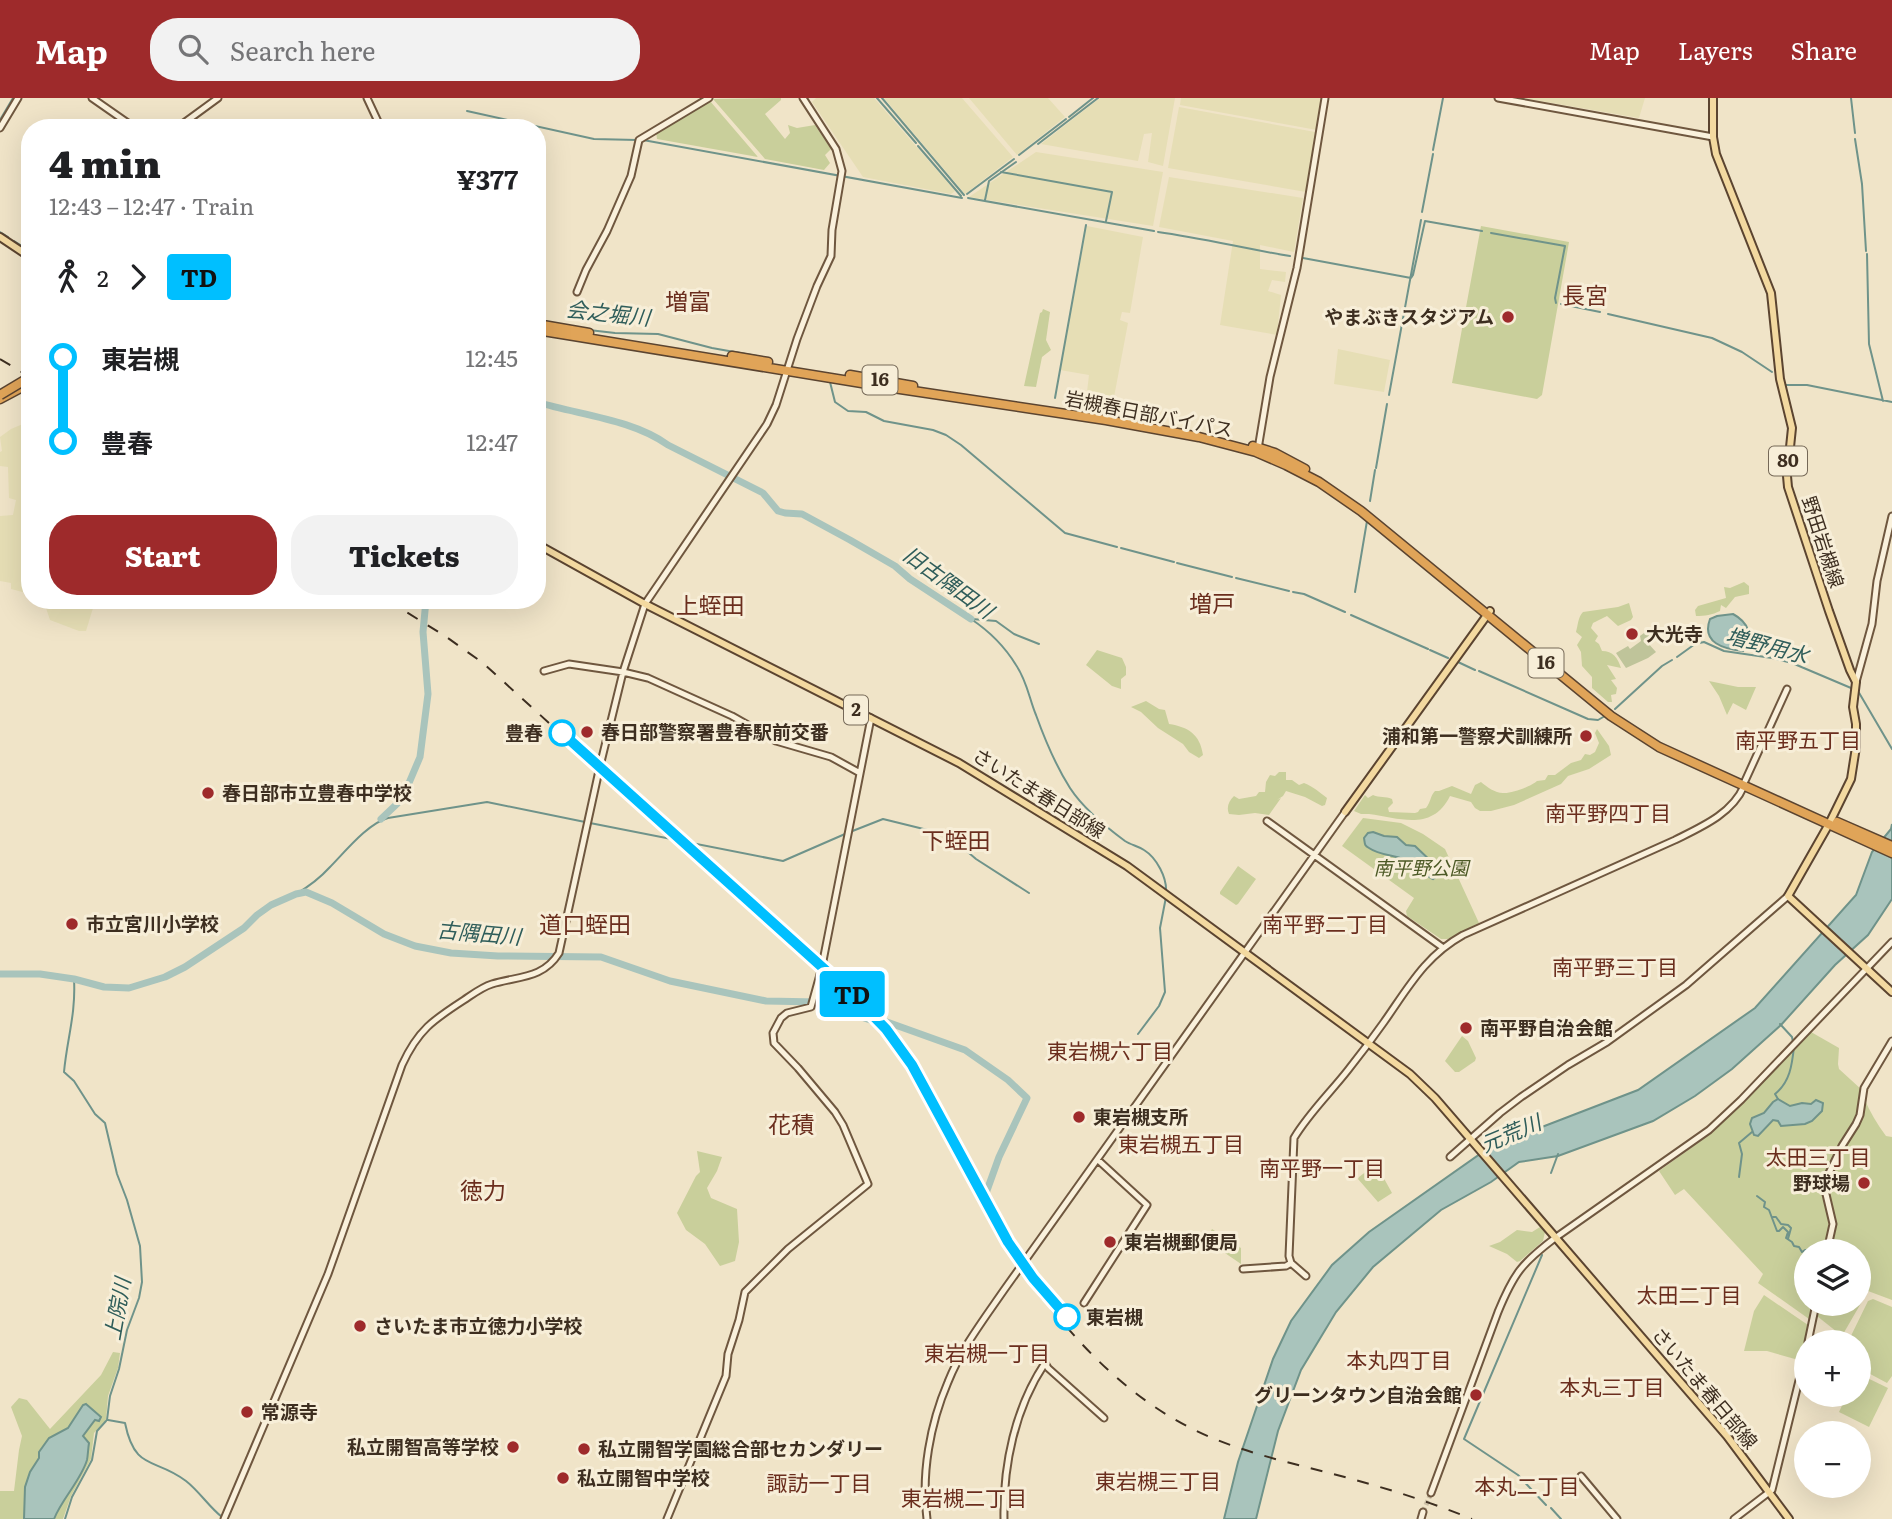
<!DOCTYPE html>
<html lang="en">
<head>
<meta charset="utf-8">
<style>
  body { margin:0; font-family:Literata,"Noto Sans JP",serif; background:#f2f2f2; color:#202124; height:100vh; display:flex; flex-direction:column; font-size:26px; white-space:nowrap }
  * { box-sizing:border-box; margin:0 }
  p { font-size:23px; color:#757577 }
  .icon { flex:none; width:38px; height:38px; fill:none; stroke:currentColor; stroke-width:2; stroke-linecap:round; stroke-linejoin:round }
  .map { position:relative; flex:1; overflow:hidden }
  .panel { position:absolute; left:21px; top:21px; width:525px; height:490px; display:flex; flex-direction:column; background:#fff; border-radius:28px; box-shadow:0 7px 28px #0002 }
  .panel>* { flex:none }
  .badge { padding:0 14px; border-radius:5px; font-size:24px; line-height:46px }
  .controls { position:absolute; left:1794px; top:1141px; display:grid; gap:14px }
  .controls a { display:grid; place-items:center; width:77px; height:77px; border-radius:50%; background:#fff; box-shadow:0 7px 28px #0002; font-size:35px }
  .map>.badge { position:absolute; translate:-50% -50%; box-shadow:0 0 0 4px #fff }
  .legs { display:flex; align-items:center; gap:10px; height:77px; padding:0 28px; font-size:23px }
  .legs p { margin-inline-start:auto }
  .headline { display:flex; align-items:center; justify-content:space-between; height:119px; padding:0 28px }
  h1 { font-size:38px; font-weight:800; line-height:52px }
  .cta { display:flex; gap:14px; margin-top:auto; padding:14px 28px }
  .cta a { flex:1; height:80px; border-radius:28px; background:#9e2a2b; color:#fff; font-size:28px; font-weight:800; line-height:80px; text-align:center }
  .cta a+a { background:#f2f2f2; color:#202124 }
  ul { padding:0 28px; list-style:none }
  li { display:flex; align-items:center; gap:24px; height:84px; font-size:26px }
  li i { display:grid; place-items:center; width:10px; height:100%; margin:0 9px; background:currentColor }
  li i::after { content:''; width:18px; height:18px; margin:-9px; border:5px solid; border-radius:50%; background:#fff }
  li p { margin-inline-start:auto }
  li:first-child i { background:linear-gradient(#0000 50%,currentColor 0) }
  li:last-child i { background:linear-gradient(currentColor 50%,#0000 0) }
  header { display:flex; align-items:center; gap:42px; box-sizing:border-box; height:98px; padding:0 35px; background:#9e2a2b; color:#fff }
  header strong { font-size:33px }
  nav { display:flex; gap:38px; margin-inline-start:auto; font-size:24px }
  .search { width:490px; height:63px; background:#f2f2f2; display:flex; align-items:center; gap:18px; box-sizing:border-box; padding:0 24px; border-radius:28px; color:#757577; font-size:26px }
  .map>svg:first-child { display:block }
</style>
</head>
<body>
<header>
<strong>Map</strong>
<div class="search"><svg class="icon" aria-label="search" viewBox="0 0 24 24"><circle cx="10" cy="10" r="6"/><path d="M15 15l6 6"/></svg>Search here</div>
<nav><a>Map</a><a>Layers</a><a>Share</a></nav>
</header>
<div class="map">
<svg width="1892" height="1421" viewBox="0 0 1892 1421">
  <rect width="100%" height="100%" fill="#f0e4c8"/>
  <path fill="#e6deb5" d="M816,0h58l81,93 -4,3 -88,-17 -51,-75z
    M884,0h78l51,59 -48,37z
    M969,0h79l17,19 -48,38z
    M1100,0h75l-12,68 -15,-4 4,-29 -8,1 -6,27 -97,-17z
    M1181,0h141l-5,32 -137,-25z
    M1522,0h123l-6,20z
    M1179,9l136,25 -9,60 -138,-24z
    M1036,54l127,20 -10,54 -184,-29z
    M1169,79l134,21 -9,54 -34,-7v24l26,3 -1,10 -13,-2 -4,11 13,4 -4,40 -57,-10 13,-84 -74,-14z
    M1087,128l56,11 -13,76 -8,-1 -2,8 8,3 -17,90 -26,-4 4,-34 -29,-5z
    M1338,251l52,11 -6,32 -50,-8z
    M30,323v173l-19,-5v-6l-11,-2v-65l13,-1 3,-15 -7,-2 -1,-31 -8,-1v-14l2,-1 -2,-14 11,-8z
    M47,502h18l28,8 -7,23h-7l-29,-11 -4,-12z"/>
  <path fill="#c9cf9b" d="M781,0v2l-16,14 20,25 5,-6 -2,-8 9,3 18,-3 16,24 -6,6 5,8 -6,7 -59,-11 -52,-60z
    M710,3l48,56 -101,-18 -1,-8z
    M1481,128l88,16 -27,153 -5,4 -85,-16z
    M1043,211l7,3 -4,28 5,10 -9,7 -6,30 -12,-1 16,-73 2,-1z
    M1744,484l5,4v8l-14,3 -9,11 -5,-3 -1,6c-8,4 -15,5 -24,5l-1,-6 3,-4 28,-8 -2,-11 6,1z
    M1629,505l4,14 -2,3 -13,6 -11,-10 -14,7 -2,5 7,8 -3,5 4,3 3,7c11,0 16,7 19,17l-14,-3 9,14 -5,1 6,8 -1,6 -5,1 1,7h-4l-16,-14v-11l-10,-11 -1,-14 -4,-7 5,-8 -6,-5c2,-7 2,-15 7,-20l35,-5z
    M1097,552l25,8 4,9v8l-5,4v10l-9,-3 -26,-21z
    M1709,583l29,6h18l-10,23 -13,-7 -6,12 -8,-19z
    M1146,603l13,8 6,1 4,14c19,3 31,10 34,31l-4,3 -10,-6 -6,-8 -25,-16 -17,-16 -10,-5z
    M1597,631l12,17 2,9 -22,14 -21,7 -7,8 -47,21 -23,6h-11l-5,-3 -4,-6 -21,-6c-18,36 -50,22 -81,18h-8l-7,-3 11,-16 3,3 5,-3c7,3 12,1 19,4l1,4 -5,5 1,4 26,1 3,-1 2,-3 6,-1c5,-6 4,-12 9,-17h4l13,-5 19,8 4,-9 6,-3c6,5 14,11 22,11 8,1 29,-7 34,-12l8,-1 3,-5h7l16,-12 10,-3 4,-6 5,1 5,-3 4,-9 -4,-10z
    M1279,674h7v8h6l7,5 5,-2c10,4 15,9 23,15l-2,7 -3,1 -17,-9 -19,-6 -3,5 -6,4 4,-2 -12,17 -14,-2 -16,2 -10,-1c-3,-7 0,-13 5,-18l5,3 17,-3 3,-4h6l1,-10 4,-7 5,1z
    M1363,720l38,5 22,11 22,15 34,74 -31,16h-7l-34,-23 -1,-5 8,-13 -72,-52z
    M1238,768l18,13 -18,25 -2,1 -16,-11v-2z
    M1811,934l28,16 -1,16 1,5 23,21 -8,34 -29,49 -3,11v12l6,17 1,12 -5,26h-18v53h7l-4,15 -51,-36 5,-9 -79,-85 -9,6 -16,-24 54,-39z
    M1462,938l6,5 8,17 -1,3 -16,11h-4l-10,-11z
    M1864,1000c6,14 13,26 22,38l6,1v163l-24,-9 -26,45 -25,-20 2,-12h39v-53h-27l4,-28 -8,-29 3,-18 17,-33 11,-18z
    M697,1053l25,6 -5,14 -10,17 4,10 26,11 2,33 -4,19 -15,5 -15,-22 -19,-14 -9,-17 19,-37 4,-4z
    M1376,1066l16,29 -14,9 -20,-23 1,-2z
    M1540,1129l5,5 -2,9 -23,20 -3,1 -10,-8 -18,-8 11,-4 17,-12 15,2z
    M1212,1131l29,19v16l-35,-24z
    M1764,1197l44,30 -6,36 -35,-10h-23l10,-40z
    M1873,1201l19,8v69l-5,7 -28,-15 -1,-26h-10l20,-41z
    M113,1254l7,1 -2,15 -10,28 -2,24 -12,13 -3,26 -20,37 -8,23h-63v-28h14l5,-41 3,-14 -11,-29 8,-9 8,2 23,29 51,-54z
    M1859,1276l29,14 -19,39 -30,-15 8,-17h11z"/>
  <path fill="#bfc49a" d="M1648,532l3,6 -5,5 10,11 -8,6 -22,10 -10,-15 12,-7 2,3 11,-8 -1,-5z"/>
  <path fill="#a9c4bc" stroke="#6f938a" stroke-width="2" d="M1733,516c15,8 22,23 10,37 -19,-2 -42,-8 -33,-32l7,-3z
    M1892,726v75l-24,36 -33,30 -54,60 -49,44 -37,27 -42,25 -95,35 -39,6 -28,20 -50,28 -68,57 -37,45 -35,58 -23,61 -22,88h-32l14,-57 35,-103 18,-38 41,-56 37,-33 121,-85 148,-57 117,-82 101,-113 16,-43 19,-23z
    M1373,734l11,4 13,1 9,8 9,1 19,18 3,12 -4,3c-11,-5 -18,-16 -30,-20 -10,-4 -24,-4 -34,-11 -5,-3 -4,-4 -5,-10l4,-5z
    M1778,1001l12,7 12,-3 9,1 5,-4 7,3 -1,8 -10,10 -7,3 -24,2 -3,-5 -5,-1 -15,16 -4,-1 -4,-11 2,-6 12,-5 9,-11z
    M86,1306l15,13 -2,4 -4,-1 -12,16 6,7c-1,6 -1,12 -2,17 -6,20 -25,39 -33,59h-30l1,-32 5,-15 9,-14v-6l10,-14 19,-10 15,-23z"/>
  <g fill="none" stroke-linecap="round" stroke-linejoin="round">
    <path stroke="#6f938a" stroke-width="2" d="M877,0l39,45
      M882,0l82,97
      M1851,0l4,35
      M467,13l127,28 43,1
      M1069,19l24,-19
      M0,22l13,-22
      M1855,41l7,45 4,67
      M643,42l319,58
      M1038,46l60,-46
      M918,48l43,50
      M1433,52l10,-52
      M1019,57l47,-36
      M1001,74l111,20 -6,29
      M967,96l47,-35
      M968,100l186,33
      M985,102l4,-19 27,-19
      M1422,114l11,-58
      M0,134l8,5
      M1158,134c44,6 88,17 132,24
      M1491,135l74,13 -10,52 1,5
      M14,143l16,10
      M1867,156l2,90 14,57
      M1303,160l108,20 2,-3 12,-54 57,10
      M1561,206l39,8
      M1608,216l104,24 30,14 30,20
      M537,220l9,4
      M589,232l26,3 43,1 54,14 45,8
      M830,284l5,20 13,9 18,1 18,9 49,9 13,5 15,10 104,88 52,14
      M1786,287h21l85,17
      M1389,297l32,-175
      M1055,300l31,-173
      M1376,370l11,-64
      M1370,403l5,-31
      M1121,450l53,14
      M1177,465l55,14
      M1236,480l53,13
      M1293,494l11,2 41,18
      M1355,494l12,-71
      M1351,517l77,34
      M971,521c18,12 34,28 45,46 11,16 13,33 20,50 9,25 20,51 34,73 13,20 36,39 55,53 6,4 13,5 19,9 13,8 23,28 22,42
      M972,521l24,2 18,13 25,10
      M1430,552l18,8
      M1677,559l18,-13 9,-2 20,9 48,7 20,5 59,25
      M1458,564l17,8
      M1479,573l109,48 10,1 7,-4
      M1858,593l34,58
      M1615,611l47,-43 10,-6
      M590,725l193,38 62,-27
      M850,734l33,-13 65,16 28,24 53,34
      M296,796c12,-7 24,-16 34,-27 14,-14 38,-44 58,-49l99,-16 98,20
      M74,881c2,35 -7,60 -10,93l10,9 21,33 10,9 12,51 10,26 13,46 2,36 -3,16 -12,32 -8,39 -9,27 -3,24
      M1780,926l12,13 1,5
      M1138,936l21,-28 6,-14 -5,-64 6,-31
      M1778,1001l-3,-5c15,-12 17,-29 19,-47
      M1551,1075l7,-19
      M1739,1079l3,-23 -3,-11 13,-11
      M1757,1098l8,6 -1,5 5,3 8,21h2l4,-4 5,5 -2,6 6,4 2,4 5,1 3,5 3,-2 2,1
      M1773,1119h3l5,7 7,1 3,3 -3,11
      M1542,1157l-78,184 54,36 28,30
      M108,1322l17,3c10,49 30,34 61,58 14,11 23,26 36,36
      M1551,1410l10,11
      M65,1421l7,-22 20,-37 5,-29 9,-10"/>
    <path stroke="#a9c4bc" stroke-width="7" d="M537,304c42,13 95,17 131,43l95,48 15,18 7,2 17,1 48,26 45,26 15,13 61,40
      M381,721l19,-18 6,-11 14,-33 8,-63 -5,-62 3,-32
      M0,876h40l34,5 30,8 25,1 36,-11 20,-10 59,-39 13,-13 14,-10 25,-11 10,-2 26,11 52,31 31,12 36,7 47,3 103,1 69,24 96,20 52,1 55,19 14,1 78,28 43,30 19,18 -28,59 -14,39"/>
    <path stroke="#ccc0a6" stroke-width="5" stroke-dasharray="5 2.5" stroke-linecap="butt" d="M1423,1414l8,-19"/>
    <defs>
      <path id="secondary" d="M92,0l43,30
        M367,0l14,30
        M1498,0l215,39
        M0,30l18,-30
        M177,30l41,-30
        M577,194l9,-22 21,-39 24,-55 8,-36 70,-42
        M1258,351l12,-72 27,-109 28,-170
        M544,573l25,-7 54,8 25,6 84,38 44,25 55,16 29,16
        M1856,584l16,-58 5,-43 15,-65
        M1745,683l42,-92
        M1267,723l175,126
        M1450,1059l50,-44 21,-16 47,-32 39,-23 79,-57 102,-89
        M1827,1153l6,-27 -8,-34 3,-15 14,-29 14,-22 4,-9 4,-27 28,-47
        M1243,1171l43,-3 5,-3
        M1306,1178l-15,-13 -2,-7 5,-118c15,-25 36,-45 54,-68 12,-15 24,-31 36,-48 24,-34 41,-66 79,-87l212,-95c26,-13 57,-26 69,-54
        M1084,1205l63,-98 -49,-45
        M1808,1244l8,-38
        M1581,1378l36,43
        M1431,1395l67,-181c16,-39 24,-49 57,-74l154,-108 32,-30 151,-158
        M224,1421l104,-245 74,-209c16,-35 31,-45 62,-65 9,-6 18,-13 28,-16 26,-8 51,-5 67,-31l41,-187 23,-94 22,-68 122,-180 9,-19 21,-66 20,-53 14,-30 1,-26 10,-59 -6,-22 -33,-51
        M667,1421l59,-143 2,-22 11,-34 6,-28 43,-43 80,-65 -25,-59 -8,-13 -37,-44 -24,-25 -1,-10 8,-15 6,-5 24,-6 10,-36 50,-253
        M927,1421c-6,-45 3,-95 21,-137 13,-33 36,-63 56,-92l341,-478
        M1004,1421c-1,-54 11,-111 41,-156l3,5 56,50
        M1421,1421l2,-7
        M1734,1421l38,-29 34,-138"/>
      <path id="primary" d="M1713,0v39l3,17 55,139 9,86 12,49 -5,48 1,11 41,124 21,59 6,12 -3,25 3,17v23l-5,32 -22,45 -41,72 104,96
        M0,139l30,20
        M537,446l108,60 314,159 168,103 283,208 25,24 292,338 62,83
        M1345,714l145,-201"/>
      <path id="highway" d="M537,226l52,9
        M537,232l343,56 226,34 93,17 57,15 30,13 33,17 42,29 250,205 48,31 233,106
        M732,258l36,6
        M850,277l63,11
        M0,301l30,-16
        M1253,348l22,7 30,16
        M1837,724l55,24"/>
    </defs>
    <use href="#secondary" stroke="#6f573f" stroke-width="9"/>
    <use href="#primary" stroke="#5b4430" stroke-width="10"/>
    <use href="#highway" stroke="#5b4430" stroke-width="11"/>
    <use href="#secondary" stroke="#faf1dc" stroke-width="5"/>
    <use href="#primary" stroke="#f3d9a0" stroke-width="6"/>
    <use href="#highway" stroke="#e0a458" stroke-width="8"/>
    <path stroke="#3d2e20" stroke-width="2" stroke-dasharray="12 12" stroke-linecap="butt" d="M0,261l30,18
      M387,502l58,36 38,27 385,350c66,74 100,170 151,254 12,21 30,39 46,58 40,47 88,88 145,112 45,19 94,29 142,42 40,11 81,24 120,40"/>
    <defs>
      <path id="highway-bridge" d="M0,297l30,-18"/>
    </defs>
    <use href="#highway-bridge" stroke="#5b4430" stroke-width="11" stroke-linecap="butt"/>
    <use href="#highway-bridge" stroke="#e0a458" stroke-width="8"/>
  </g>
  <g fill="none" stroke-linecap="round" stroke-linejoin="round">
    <defs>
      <path id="line-1" d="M562,635l290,261 34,35 26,36 96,177 25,36 34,39"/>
    </defs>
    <use href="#line-1" stroke="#fff" stroke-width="16"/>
    <use href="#line-1" stroke="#00bfff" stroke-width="10"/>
  </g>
  <g fill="#9e2a2b" stroke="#f7eed8" stroke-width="2.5">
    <circle cx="1508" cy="219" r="7"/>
    <circle cx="1632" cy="536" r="7"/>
    <circle cx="587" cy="634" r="7"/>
    <circle cx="1586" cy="638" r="7"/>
    <circle cx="208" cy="695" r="7"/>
    <circle cx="72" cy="826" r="7"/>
    <circle cx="1466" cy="930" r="7"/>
    <circle cx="1079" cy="1019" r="7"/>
    <circle cx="1864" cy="1085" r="7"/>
    <circle cx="1110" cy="1144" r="7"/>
    <circle cx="360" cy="1228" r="7"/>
    <circle cx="1476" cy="1297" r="7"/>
    <circle cx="247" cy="1314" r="7"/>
    <circle cx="513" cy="1349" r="7"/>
    <circle cx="584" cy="1351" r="7"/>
    <circle cx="563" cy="1380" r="7"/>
  </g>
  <g fill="#fff" stroke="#00bfff" stroke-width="3.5">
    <circle cx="562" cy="635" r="12"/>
    <circle cx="1067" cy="1219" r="12"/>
  </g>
  <g text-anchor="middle" stroke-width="6" stroke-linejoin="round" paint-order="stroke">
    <g fill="#f7eed8" stroke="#756857" stroke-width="2">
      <rect x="862.5" y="267.5" width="35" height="29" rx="5"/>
      <rect x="1769" y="348.5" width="38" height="29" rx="5"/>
      <rect x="1528.5" y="550.5" width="35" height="29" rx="5"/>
      <rect x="844" y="597.5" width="24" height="29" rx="5"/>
    </g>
    <g font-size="18" font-weight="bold" fill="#3d2e20">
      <text x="880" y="288">16</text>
      <text x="1788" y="369">80</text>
      <text x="1546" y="571">16</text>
      <text x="856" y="618">2</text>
    </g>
    <g font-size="19" font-weight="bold" fill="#3d2e20" stroke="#f7eed8" text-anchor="start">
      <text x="1494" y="226" text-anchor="end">やまぶきスタジアム</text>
      <text x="1646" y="543">大光寺</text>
      <text x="601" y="641">春日部警察署豊春駅前交番</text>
      <text x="1572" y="645" text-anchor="end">浦和第一警察犬訓練所</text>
      <text x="222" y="702">春日部市立豊春中学校</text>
      <text x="86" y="833">市立宮川小学校</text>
      <text x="1480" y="937">南平野自治会館</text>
      <text x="1093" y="1026">東岩槻支所</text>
      <text x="1850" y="1092" text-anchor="end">野球場</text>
      <text x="1124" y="1151">東岩槻郵便局</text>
      <text x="374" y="1235">さいたま市立徳力小学校</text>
      <text x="1462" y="1304" text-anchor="end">グリーンタウン自治会館</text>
      <text x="261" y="1321">常源寺</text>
      <text x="499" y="1356" text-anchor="end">私立開智高等学校</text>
      <text x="598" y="1358">私立開智学園総合部セカンダリー</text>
      <text x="577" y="1387">私立開智中学校</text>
    </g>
    <g font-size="19" fill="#3d2e20" stroke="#f7eed8">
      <text transform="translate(1149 316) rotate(11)" y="7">岩槻春日部バイパス</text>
      <text transform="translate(1823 444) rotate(72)" y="7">野田岩槻線</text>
      <text transform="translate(1039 695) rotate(32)" y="7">さいたま春日部線</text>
      <text transform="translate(1705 1290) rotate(50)" y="7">さいたま春日部線</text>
    </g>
    <g font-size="19" font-weight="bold" fill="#3d2e20" stroke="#f7eed8" text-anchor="end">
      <text x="543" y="642">豊春</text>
      <text x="1086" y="1226" text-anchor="start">東岩槻</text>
    </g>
    <g font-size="19" font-style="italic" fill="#4d5a26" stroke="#f7eed8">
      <text x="1421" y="777">南平野公園</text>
    </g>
    <g font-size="21" font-style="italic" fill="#2f5d5a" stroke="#f7eed8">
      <text transform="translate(608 216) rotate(6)" y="7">会之堀川</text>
      <text transform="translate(948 485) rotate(36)" y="7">旧古隅田川</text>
      <text transform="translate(1767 548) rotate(15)" y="7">増野用水</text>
      <text transform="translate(479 836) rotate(5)" y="7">古隅田川</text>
      <text transform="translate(1511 1036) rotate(-23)" y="7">元荒川</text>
      <text transform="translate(118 1211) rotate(-80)" y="7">上院川</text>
    </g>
    <g font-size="21" fill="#6b2e1e" stroke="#f7eed8">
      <text x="1798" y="650">南平野五丁目</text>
      <text x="1608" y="723">南平野四丁目</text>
      <text x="1325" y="834">南平野二丁目</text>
      <text x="1615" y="877">南平野三丁目</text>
      <text x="1110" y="961">東岩槻六丁目</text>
      <text x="1181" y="1054">東岩槻五丁目</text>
      <text x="1818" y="1067">太田三丁目</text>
      <text x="1322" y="1078">南平野一丁目</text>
      <text x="1689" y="1205">太田二丁目</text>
      <text x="987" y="1263">東岩槻一丁目</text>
      <text x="1399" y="1270">本丸四丁目</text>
      <text x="1612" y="1297">本丸三丁目</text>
      <text x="1158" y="1391">東岩槻三丁目</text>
      <text x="819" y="1393">諏訪一丁目</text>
      <text x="1527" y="1396">本丸二丁目</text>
      <text x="964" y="1408">東岩槻二丁目</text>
    </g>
    <g font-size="23" fill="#6b2e1e" stroke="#f7eed8">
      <text x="1585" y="206">長宮</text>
      <text x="688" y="212">増富</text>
      <text x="1212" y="514">増戸</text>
      <text x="710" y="516">上蛭田</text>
      <text x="956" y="751">下蛭田</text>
      <text x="585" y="835">道口蛭田</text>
      <text x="791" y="1035">花積</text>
      <text x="483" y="1101">徳力</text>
    </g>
  </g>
</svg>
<div class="controls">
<a><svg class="icon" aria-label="layers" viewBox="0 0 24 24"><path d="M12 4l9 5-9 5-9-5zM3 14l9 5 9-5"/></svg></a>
<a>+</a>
<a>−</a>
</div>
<b class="badge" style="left:852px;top:896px;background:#00bfff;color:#111">TD</b>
<section class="panel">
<div class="headline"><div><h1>4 min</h1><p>12:43 – 12:47 · Train</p></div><b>¥377</b></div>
<div class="legs"><svg class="icon" aria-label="walk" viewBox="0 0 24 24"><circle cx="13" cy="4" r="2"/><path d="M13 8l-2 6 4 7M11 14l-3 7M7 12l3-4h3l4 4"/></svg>2<svg class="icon" aria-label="forward" viewBox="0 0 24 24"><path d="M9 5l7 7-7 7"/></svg><b class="badge" style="background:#00bfff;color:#111">TD</b></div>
<ul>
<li><i style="color:#00bfff"></i><b>東岩槻</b><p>12:45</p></li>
<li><i style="color:#00bfff"></i><b>豊春</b><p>12:47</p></li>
</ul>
<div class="cta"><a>Start</a><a>Tickets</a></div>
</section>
</div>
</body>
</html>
